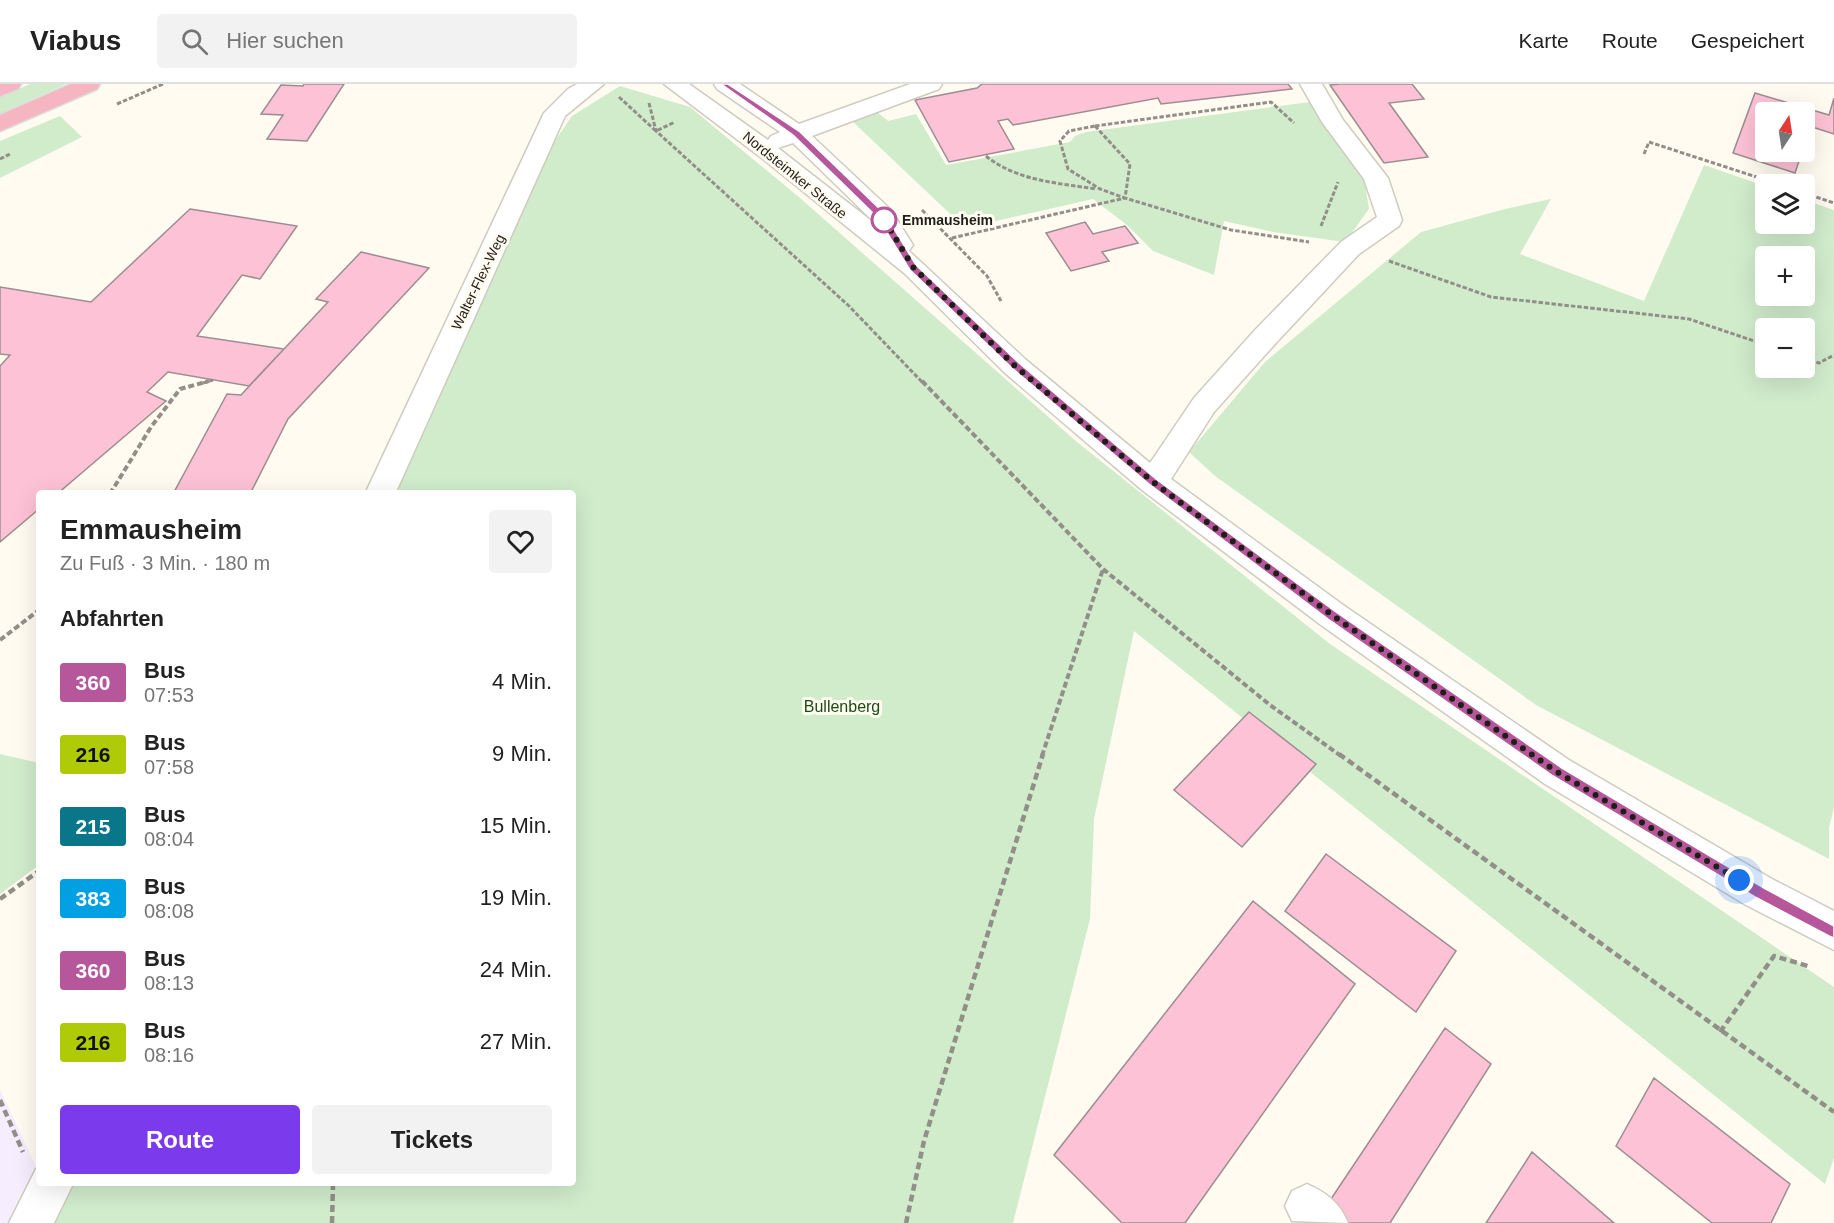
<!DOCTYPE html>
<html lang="de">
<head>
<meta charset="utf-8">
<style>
  body { margin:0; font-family:Arial,sans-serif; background:#f2f2f2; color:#222; height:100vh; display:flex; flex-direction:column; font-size:22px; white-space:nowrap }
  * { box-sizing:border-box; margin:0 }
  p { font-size:20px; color:#767676 }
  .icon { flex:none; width:33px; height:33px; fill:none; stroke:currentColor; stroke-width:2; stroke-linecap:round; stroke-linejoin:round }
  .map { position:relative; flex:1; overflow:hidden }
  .side { position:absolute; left:36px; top:406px; width:540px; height:696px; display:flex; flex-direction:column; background:#fff; border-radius:6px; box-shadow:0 6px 24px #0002 }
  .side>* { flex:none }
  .badge { padding:0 12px; border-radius:4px; font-size:21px; line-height:39px }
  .needle { width:39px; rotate:12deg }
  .tools { position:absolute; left:1755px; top:18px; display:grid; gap:12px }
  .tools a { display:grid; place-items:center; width:60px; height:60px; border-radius:6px; background:#fff; box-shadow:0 6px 24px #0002; font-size:30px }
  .you { position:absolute; width:30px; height:30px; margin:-15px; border:4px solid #fff; border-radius:50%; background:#1a73e8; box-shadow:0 0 0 9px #1a73e833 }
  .map>.badge { position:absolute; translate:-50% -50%; box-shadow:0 0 0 3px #fff }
  h2 { padding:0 24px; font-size:22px; line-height:54px }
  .round { display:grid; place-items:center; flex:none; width:63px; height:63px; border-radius:6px; background:#f2f2f2 }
  .summary { display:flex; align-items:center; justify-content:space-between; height:102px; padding:0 24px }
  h1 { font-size:28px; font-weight:600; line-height:45px }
  .cta { display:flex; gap:12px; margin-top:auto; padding:12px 24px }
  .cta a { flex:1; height:69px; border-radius:6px; background:#7c3aed; color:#fff; font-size:24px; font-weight:600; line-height:69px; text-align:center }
  .cta a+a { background:#f2f2f2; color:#222 }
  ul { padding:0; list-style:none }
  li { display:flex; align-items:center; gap:18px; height:72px; padding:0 24px }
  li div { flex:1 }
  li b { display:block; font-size:22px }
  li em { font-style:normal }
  li .badge { min-width:66px; font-weight:700; text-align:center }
  header { display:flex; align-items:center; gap:36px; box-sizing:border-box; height:84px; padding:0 30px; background:#fff; border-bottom:2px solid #e0e0e0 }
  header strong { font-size:28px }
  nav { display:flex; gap:33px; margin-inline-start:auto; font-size:21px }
  .search { width:420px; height:54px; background:#f2f2f2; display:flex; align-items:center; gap:15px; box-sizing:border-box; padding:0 21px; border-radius:6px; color:#767676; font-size:22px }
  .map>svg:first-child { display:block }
</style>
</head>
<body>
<header>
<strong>Viabus</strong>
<div class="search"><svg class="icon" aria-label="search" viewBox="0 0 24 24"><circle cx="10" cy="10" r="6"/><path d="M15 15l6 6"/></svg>Hier suchen</div>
<nav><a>Karte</a><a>Route</a><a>Gespeichert</a></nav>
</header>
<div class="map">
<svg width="1834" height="1139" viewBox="0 0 1834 1139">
  <rect width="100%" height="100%" fill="#fffbf1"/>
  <path fill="#f6edfe" d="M0,1005l39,84v11h5l-20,39h-24z"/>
  <path fill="#d0eccb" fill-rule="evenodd" d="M30,0h36l-66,30v-17z
    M620,2l70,21 110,91 277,244 253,202 504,343v171l-9,26 -691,-553 -40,188 -4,100 -77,304h-988l19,-39h529v-690l-191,-1 136,-299 54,-78z
    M1310,18l53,70 6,37 -24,33 -72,-10 -49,-11 -10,54 -61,-24 -26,-26 -34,-26 -128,29 -113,-107 24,-10 12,10 28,-7 30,51 124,-23 5,-6 11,-4z
    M60,32l22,21 -82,41v-37z
    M1704,81l61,21 1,38h38l1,-24 29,10v597l-5,21v31l-293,-154 -321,-229 -26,-24 76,-90 156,-130 84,-23 46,-10 -31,55 124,47zM1766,172h38v40h-38zM1804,244v40h-38v-40z
    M0,670l39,9v102l-39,29z"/>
  <path fill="#fdc2d5" stroke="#9b8d91" stroke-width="1.5" d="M304,0h40l-37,57 -40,-2 16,-24 -22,-1 20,-29 22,1z
    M982,0h306l4,5 -131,15 -3,-6 -145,27 -5,-6 -10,2 16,28 -65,13 -34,-62 62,-12z
    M1340,0h72l12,15 -35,4 39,54 -44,6 -54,-78z
    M1755,9l74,22 5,-17v36l-25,-8 -5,16v-30h-38v40h36l-7,21 -62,-20z
    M190,125l107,17 -37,53 -18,-4 -45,61 87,13 -35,37 -81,-14 -21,20 19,9 -109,93h-18v15l-39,33v-176l10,-11 -10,-1v-67l91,15z
    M1085,138l8,12 32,-8 13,17 -36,9 7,9 -38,10 -25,-38z
    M361,168l68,16 -141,151 -38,75h-77l54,-100 14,1 87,-93 -12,-3z
    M1249,628l67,52 -74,83 -68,-57z
    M1326,770l130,97 -40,61 -131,-101z
    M1253,817l102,83 -170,239h-63l-68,-68z
    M1445,944l46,36 -101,159h-43l-20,-18z
    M1654,994l136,106 -19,39h-59l-96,-77z
    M1532,1068l82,71h-128z"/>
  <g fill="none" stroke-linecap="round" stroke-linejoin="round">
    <defs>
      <path id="minor" d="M577,0h27l-39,32 -170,378h-30l179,-381 24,-24z
        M664,0h25l79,56 3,-4 9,-4 -63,-43 -3,-5h26l59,40 111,-40h32l-3,5 -127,47 79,74 22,35 -4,6 116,108 125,104 44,-65 61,-68 86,-88 36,-25 -13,-38 -42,-57 -22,-38h22l21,36 45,58 14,42 -3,6 -40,28 -84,90 -61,68 -43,67 172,126 226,155 203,119 62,32v39l-88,-45 -201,-121 -224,-159 -179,-135 -137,-117 -101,-100 -141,-114zM793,59l80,78 1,2 -96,-75z
        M39,1083v17h34l-19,39h-45l27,-54z
        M1307,1100c20,9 33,19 41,39l-56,-2 -7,-15 7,-15z"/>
      <path id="major" d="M0,0h21l-3,5 -18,7z
        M71,0h29l-3,5 -97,42v-16z"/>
    </defs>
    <use href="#minor" stroke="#cfcbbf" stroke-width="3"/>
    <use href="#major" stroke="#dbdbda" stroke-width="3"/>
    <path stroke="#928f88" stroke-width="3" stroke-dasharray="4.5 2" stroke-linecap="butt" d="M619,13l37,34 19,-9
      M649,19l7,28 193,175 74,77
      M117,20l46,-20
      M1095,42l35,38 -5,34 -25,-9 -32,-20 -8,-28 9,-10z
      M1095,42l176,-24 23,21
      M1644,70l5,-12 129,42
      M986,72c31,25 72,27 110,33
      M0,75l10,-5
      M1804,109l30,10
      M922,126l65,66 14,25
      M1321,142l17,-44
      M952,154l173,-40 106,32 78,12
      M1389,177l102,36 198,22 77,26
      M1804,274l15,5 15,-8
      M203,299l10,-3"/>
    <path stroke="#928f88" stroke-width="4" stroke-dasharray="6 3" stroke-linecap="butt" d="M922,297l181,188 167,136 71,51
      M110,410l41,-67 29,-38 29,-8
      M0,556l39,-30
      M1042,672l61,-187"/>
    <path stroke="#928f88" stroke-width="4.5" stroke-dasharray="7 4" stroke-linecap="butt" d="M1339,670l495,358
      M0,815l39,-28
      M1720,948l54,-76 34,10
      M0,1016l23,52
      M332,1139l1,-39
      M906,1139l18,-82 119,-387"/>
    <use href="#minor" fill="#fff" fill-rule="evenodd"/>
    <use href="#major" fill="#f6b6c1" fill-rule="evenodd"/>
  </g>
  <path fill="#b6579b" stroke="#fff" stroke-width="1.5" d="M721,0h7l71,47 86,83 31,51 103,98 137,116 180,133 226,156 202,120 70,38v12l-5,-2 -74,-39 -202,-121 -225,-157 -179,-135 -137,-116 -102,-98 -32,-52 -85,-83z"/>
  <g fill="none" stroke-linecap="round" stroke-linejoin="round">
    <path stroke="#1f1e19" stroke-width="6" stroke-dasharray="0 10.8" d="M884,136l-2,-4 31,51 102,99 138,116 179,133 225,157 182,108"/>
  </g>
  <circle fill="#fff" stroke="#b6579b" stroke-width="3" cx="884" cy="136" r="12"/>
  <g text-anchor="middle" stroke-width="6" stroke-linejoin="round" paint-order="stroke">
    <g font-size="14" fill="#1f1e19" stroke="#fffbf1">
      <text transform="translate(795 91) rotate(39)" y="5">Nordsteimker Straße</text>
      <text transform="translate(478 198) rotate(-64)" y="5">Walter-Flex-Weg</text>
    </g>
    <g font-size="14" font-weight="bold" fill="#1f1e19" stroke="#fffbf1" text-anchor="start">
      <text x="902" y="141">Emmausheim</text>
    </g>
    <g font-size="16" fill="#1a4c12" stroke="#fffbf1">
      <text x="842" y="628">Bullenberg</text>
    </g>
  </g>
</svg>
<div class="tools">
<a><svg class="needle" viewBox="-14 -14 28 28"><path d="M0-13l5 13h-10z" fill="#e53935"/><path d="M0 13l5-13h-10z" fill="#767676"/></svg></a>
<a><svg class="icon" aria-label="layers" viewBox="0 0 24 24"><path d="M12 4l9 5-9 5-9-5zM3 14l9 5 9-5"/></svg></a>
<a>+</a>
<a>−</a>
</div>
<div class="you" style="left:1739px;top:796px"></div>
<section class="side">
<div class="summary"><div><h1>Emmausheim</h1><p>Zu Fuß · 3 Min. · 180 m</p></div><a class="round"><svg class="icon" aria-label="heart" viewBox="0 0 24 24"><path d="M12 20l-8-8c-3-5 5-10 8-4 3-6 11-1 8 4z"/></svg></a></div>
<h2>Abfahrten</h2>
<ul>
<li><span class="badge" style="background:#b6579b;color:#fff">360</span><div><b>Bus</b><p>07:53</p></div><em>4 Min.</em></li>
<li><span class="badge" style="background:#afcb08;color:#111">216</span><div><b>Bus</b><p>07:58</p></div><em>9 Min.</em></li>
<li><span class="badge" style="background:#097689;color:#fff">215</span><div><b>Bus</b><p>08:04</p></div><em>15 Min.</em></li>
<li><span class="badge" style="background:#00a0e3;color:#fff">383</span><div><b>Bus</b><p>08:08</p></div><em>19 Min.</em></li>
<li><span class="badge" style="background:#b6579b;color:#fff">360</span><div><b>Bus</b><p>08:13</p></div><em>24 Min.</em></li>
<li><span class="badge" style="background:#afcb08;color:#111">216</span><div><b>Bus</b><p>08:16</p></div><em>27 Min.</em></li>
</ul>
<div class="cta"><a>Route</a><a>Tickets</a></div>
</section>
</div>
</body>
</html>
